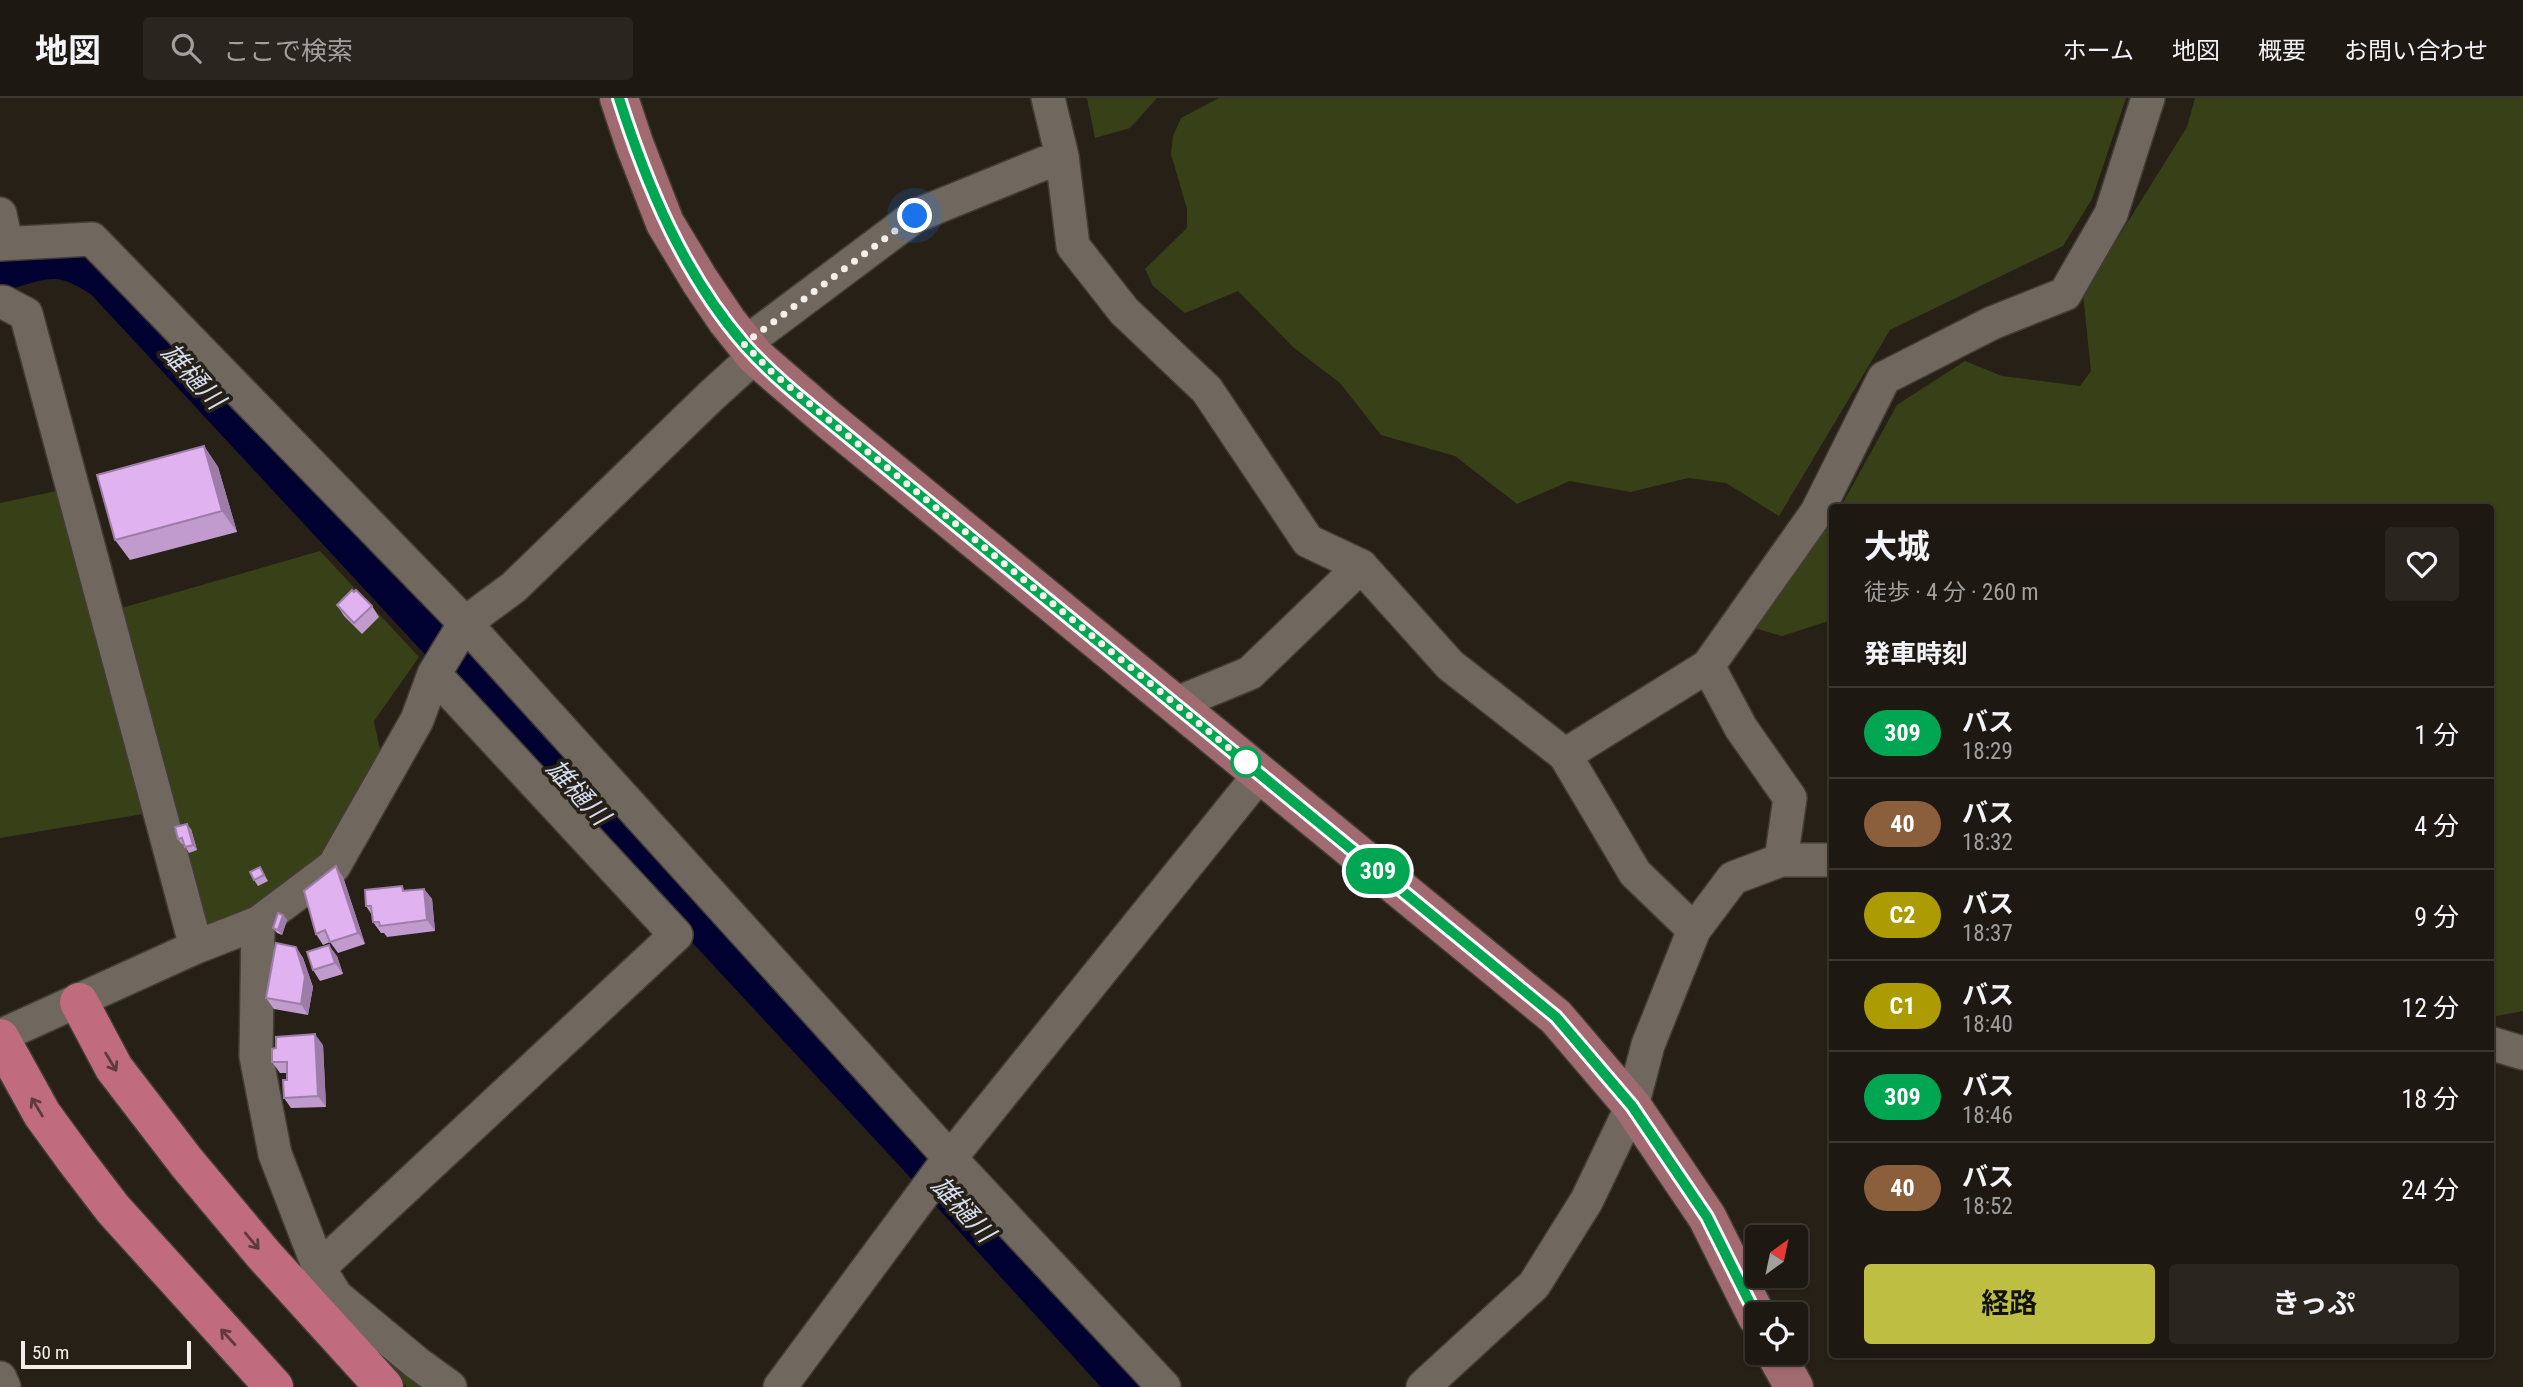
<!DOCTYPE html>
<html lang="ja">
<head>
<meta charset="utf-8">
<style>
  body { margin:0; font-family:"Roboto Condensed","Noto Sans JP",sans-serif; background:#2a251f; color:#f1f3f6; height:100vh; display:flex; flex-direction:column; font-size:26px; white-space:nowrap }
  * { box-sizing:border-box; margin:0 }
  p { font-size:23px; color:#a0a09f }
  .icon { flex:none; width:38px; height:38px; fill:none; stroke:currentColor; stroke-width:2; stroke-linecap:round; stroke-linejoin:round }
  .map { position:relative; flex:1; overflow:hidden }
  .details { position:absolute; left:1829px; top:406px; width:665px; height:854px; display:flex; flex-direction:column; background:#1d1811; border-radius:7px; box-shadow:0 2px 5px #0004,0 0 0 2px #3b3731 }
  .details>* { flex:none }
  .badge { padding:0 14px; border-radius:23px; font-size:24px; line-height:46px }
  .needle { width:46px; rotate:33deg }
  .controls { position:absolute; left:1745px; top:1127px; display:grid; gap:14px }
  .controls a { display:grid; place-items:center; width:63px; height:63px; border-radius:7px; background:#1d1811; box-shadow:0 2px 5px #0004,0 0 0 2px #3b3731; font-size:35px }
  .scale { position:absolute; left:21px; bottom:18px; width:170px; box-sizing:border-box; padding-left:7px; border:4px solid #f4efe9; border-top:0; font-size:19px; line-height:24px; white-space:nowrap; color:#f4efe9; -webkit-text-stroke:5px #272017; paint-order:stroke }
  .you { position:absolute; width:35px; height:35px; margin:-18px; border:5px solid #fff; border-radius:50%; background:#1a73e8; box-shadow:0 0 0 10px #1a73e833 }
  .map>.badge { position:absolute; translate:-50% -50%; box-shadow:0 0 0 4px #fff }
  h2 { padding:0 35px; font-size:26px; line-height:63px }
  .round { display:grid; place-items:center; flex:none; width:74px; height:74px; border-radius:7px; background:#2a251f }
  .summary { display:flex; align-items:center; justify-content:space-between; height:119px; padding:0 35px }
  h1 { font-size:33px; font-weight:700; line-height:52px }
  .button { display:flex; gap:14px; margin-top:auto; padding:14px 35px }
  .button a { flex:1; height:80px; border-radius:7px; background:#bebf42; color:#111; font-size:28px; font-weight:700; line-height:80px; text-align:center }
  .button a+a { background:#2a251f; color:#f1f3f6 }
  ul { padding:0; list-style:none }
  li { display:flex; align-items:center; gap:21px; height:91px; padding:0 35px; border-top:2px solid #3b3731 }
  li div { flex:1 }
  li b { display:block; font-size:26px }
  li em { font-style:normal }
  li .badge { min-width:77px; font-weight:700; text-align:center }
  header { display:flex; align-items:center; gap:42px; box-sizing:border-box; height:98px; padding:0 35px; background:#1d1811; border-bottom:2px solid #3b3731 }
  header strong { font-size:33px }
  nav { display:flex; gap:38px; margin-inline-start:auto; font-size:24px }
  .search { width:490px; height:63px; background:#2a251f; display:flex; align-items:center; gap:18px; box-sizing:border-box; padding:0 24px; border-radius:7px; color:#a0a09f; font-size:26px }
  .map>svg:first-child { display:block }
</style>
</head>
<body>
<header>
<strong>地図</strong>
<div class="search"><svg class="icon" aria-label="search" viewBox="0 0 24 24"><circle cx="10" cy="10" r="6"/><path d="M15 15l6 6"/></svg>ここで検索</div>
<nav><a>ホーム</a><a>地図</a><a>概要</a><a>お問い合わせ</a></nav>
</header>
<div class="map">
<svg width="2523" height="1289" viewBox="0 0 2523 1289">
  <rect width="100%" height="100%" fill="#272017"/>
  <path fill="#384017" d="M1087,0h70l-27,30 -35,10z
    M1219,0h907l-34,101 -29,47 -173,84 -111,186 -53,-33 -38,-5 -57,14 -61,-11 -53,23 -62,-48 -74,-21 -41,-52 -47,-36 -55,-56 -53,22 -32,-27 -8,-17 42,-41v-19l-16,-55 2,-18 8,-18z
    M2195,0h328v913l-27,5 -6,-1v-507h-650l57,-103 68,-44 37,15 78,10 11,-15 -8,-77 104,-167z
    M61,392l82,324 -143,24v-335z
    M1832,424v98l-50,16 -35,-10z
    M320,453l99,106 -45,64 9,43 -56,96 -40,33 -84,40 -85,-324z
    M334,1213l96,76h-23z"/>
  <g fill="none" stroke-linecap="round" stroke-linejoin="round">
    <path stroke="#000130" stroke-width="40" d="M0,173c48,-13 59,-22 104,8l808,871 216,237"/>
    <defs>
      <path id="minor" d="M1048,0l14,58 11,90 51,65 83,79 101,151 53,25 89,99 115,90 70,118 59,57
        M0,116l6,28
        M0,146l92,-5 373,384 485,535 214,229
        M0,204h3l23,12 170,633
        M744,246l171,-128 147,-60
        M1708,568l33,62 49,70 -9,62
        M1175,606l75,-31 111,-107
        M1565,657l143,-89 109,-154 67,-134 108,-55 73,-29 46,-80 37,-116
        M258,825l-2,133 19,98 44,114 17,28 81,67 33,24
        M0,938l196,-89 62,-24 76,-57 83,-146 17,-46 31,-51 49,-36 196,-190 45,-41
        M2490,945l33,10
        M319,1170l357,-333 -242,-261
        M0,1280l4,9
        M780,1289l163,-220 317,-393
        M1423,1289l111,-102 53,-85 45,-94 16,-61 46,-115 39,-52 48,-18h51"/>
      <path id="major" d="M619,0l15,45 31,80 35,58 27,40 28,35 74,64 727,597 76,89 75,111 50,100
        M1775,1255l19,34"/>
      <path id="highway" d="M79,904l35,66 73,95 77,92 120,132
        M0,940l42,76 35,48 36,47 161,178"/>
    </defs>
    <use href="#minor" stroke="#423c36" stroke-width="36"/>
    <use href="#major" stroke="#423c36" stroke-width="41"/>
    <use href="#highway" stroke="#423c36" stroke-width="41"/>
    <use href="#minor" stroke="#70685e" stroke-width="33"/>
    <use href="#major" stroke="#a16a71" stroke-width="38"/>
    <use href="#highway" stroke="#c16c7e" stroke-width="38"/>
  </g>
  <path fill="#c19ace" d="M204,348l14,21 19,65 -107,28 -15,-20z
    M337,507l35,1 7,11 -17,17 -18,-18z
    M191,731l6,21 -8,3 -5,-9h-2l-4,-5z
    M260,769l8,14 -10,5 -4,-6z
    M343,779l22,67 -27,9 -8,-11 -7,3 -7,-11z
    M402,788l2,4 20,-1 8,10 3,32 -48,6 -3,-4h-3l-8,-11 -1,-7 -6,-9z
    M283,817l4,5 -5,15 -5,-2 -4,-5z
    M296,849l7,11 10,29 -5,28 -34,-6 -8,-11z
    M337,858l6,18 -23,7 -7,-11z
    M323,947l3,62 -35,1 -7,-10 3,-18v-7h-7l-8,-11z"/>
  <path fill="#9d7da8" d="M204,348l14,21 19,65 -15,-21z
    M187,726l4,5 6,21 -4,-5z
    M336,768l7,11 22,67 -7,-11z
    M424,791l8,10 3,32 -8,-11z
    M283,817l4,5 -5,15 -4,-5z
    M329,847l8,11 6,18 -8,-11z
    M296,849l7,11 10,29 -5,28 -7,-11z
    M315,936l8,11 3,62 -8,-11z"/>
  <path fill="#e0b3f0" stroke="#9d7da8" stroke-width="2" d="M204,348l18,65 -107,29 -18,-65z
    M352,492l2,2 2,-2 16,16 -18,17 -17,-18z
    M187,726l6,21 -8,2 -3,-9 -4,1 -3,-12z
    M336,768l22,67 -28,9 -5,-12 -9,4 -12,-43z
    M260,769l4,8 -10,5 -4,-8z
    M402,788l1,5 21,-2 3,31 -47,6 -1,-4h-6l-2,-16h-5l-1,-16z
    M278,815l5,2 -5,15 -5,-2z
    M276,845l20,4 9,30 -4,27 -35,-6z
    M329,847l6,18 -22,7 -6,-18z
    M315,936l3,62 -34,2 -1,-18h4v-18h-15v-13l4,-1v-11z"/>
  <defs><path id="oneway-shaft" d="M-6 0H5M1.5-3L5.5 0L1.5 3" fill="none" stroke-width="1.6" stroke-linecap="round" stroke-linejoin="round" transform="scale(1.75)"/></defs>
  <g stroke="#5d3b3b">
    <use href="#oneway-shaft" transform="translate(111 964) rotate(59)"/>
    <use href="#oneway-shaft" transform="translate(37 1009) rotate(-121)"/>
    <use href="#oneway-shaft" transform="translate(252 1143) rotate(50)"/>
    <use href="#oneway-shaft" transform="translate(228 1239) rotate(-132)"/>
  </g>
  <g fill="none" stroke-linecap="round" stroke-linejoin="round">
    <defs>
      <path id="line" d="M619,0c28,88 65,177 126,247 31,35 70,64 105,93l706,579 76,89 75,111 50,100"/>
    </defs>
    <use href="#line" stroke="#fff" stroke-width="16"/>
    <use href="#line" stroke="#00a651" stroke-width="10"/>
    <path stroke="#f4efe9" stroke-width="7" stroke-dasharray="0 12.6" d="M915,118l-171,128 29,29 56,47 417,342"/>
  </g>
  <circle fill="#fff" stroke="#00a651" stroke-width="3.5" cx="1246" cy="664" r="14"/>
  <g text-anchor="middle" stroke-width="7" stroke-linejoin="round" paint-order="stroke">
    <g font-size="26" font-style="italic" fill="#d5deef" stroke="#272017">
      <text transform="translate(193 278) rotate(47)" y="9">雄樋川</text>
      <text transform="translate(578 694) rotate(47)" y="9">雄樋川</text>
      <text transform="translate(963 1111) rotate(47)" y="9">雄樋川</text>
    </g>
  </g>
</svg>
<div class="controls">
<a><svg class="needle" viewBox="-14 -14 28 28"><path d="M0-13l5 13h-10z" fill="#e53935"/><path d="M0 13l5-13h-10z" fill="#a0a09f"/></svg></a>
<a><svg class="icon" aria-label="locate" viewBox="0 0 24 24"><circle cx="12" cy="12" r="6"/><path d="M12 2v4M12 18v4M2 12h4M18 12h4"/></svg></a>
</div>
<div class="scale">50 m</div>
<div class="you" style="left:915px;top:118px"></div>
<b class="badge" style="left:1378px;top:773px;background:#00a651;color:#fff">309</b>
<section class="details">
<div class="summary"><div><h1>大城</h1><p>徒歩 · 4 分 · 260 m</p></div><a class="round"><svg class="icon" aria-label="heart" viewBox="0 0 24 24"><path d="M12 20l-8-8c-3-5 5-10 8-4 3-6 11-1 8 4z"/></svg></a></div>
<h2>発車時刻</h2>
<ul>
<li><span class="badge" style="background:#00a651;color:#fff">309</span><div><b>バス</b><p>18:29</p></div><em>1 分</em></li>
<li><span class="badge" style="background:#8b5e3c;color:#fff">40</span><div><b>バス</b><p>18:32</p></div><em>4 分</em></li>
<li><span class="badge" style="background:#ad9b03;color:#fff">C2</span><div><b>バス</b><p>18:37</p></div><em>9 分</em></li>
<li><span class="badge" style="background:#ad9b03;color:#fff">C1</span><div><b>バス</b><p>18:40</p></div><em>12 分</em></li>
<li><span class="badge" style="background:#00a651;color:#fff">309</span><div><b>バス</b><p>18:46</p></div><em>18 分</em></li>
<li><span class="badge" style="background:#8b5e3c;color:#fff">40</span><div><b>バス</b><p>18:52</p></div><em>24 分</em></li>
</ul>
<div class="button"><a>経路</a><a>きっぷ</a></div>
</section>
</div>
</body>
</html>
